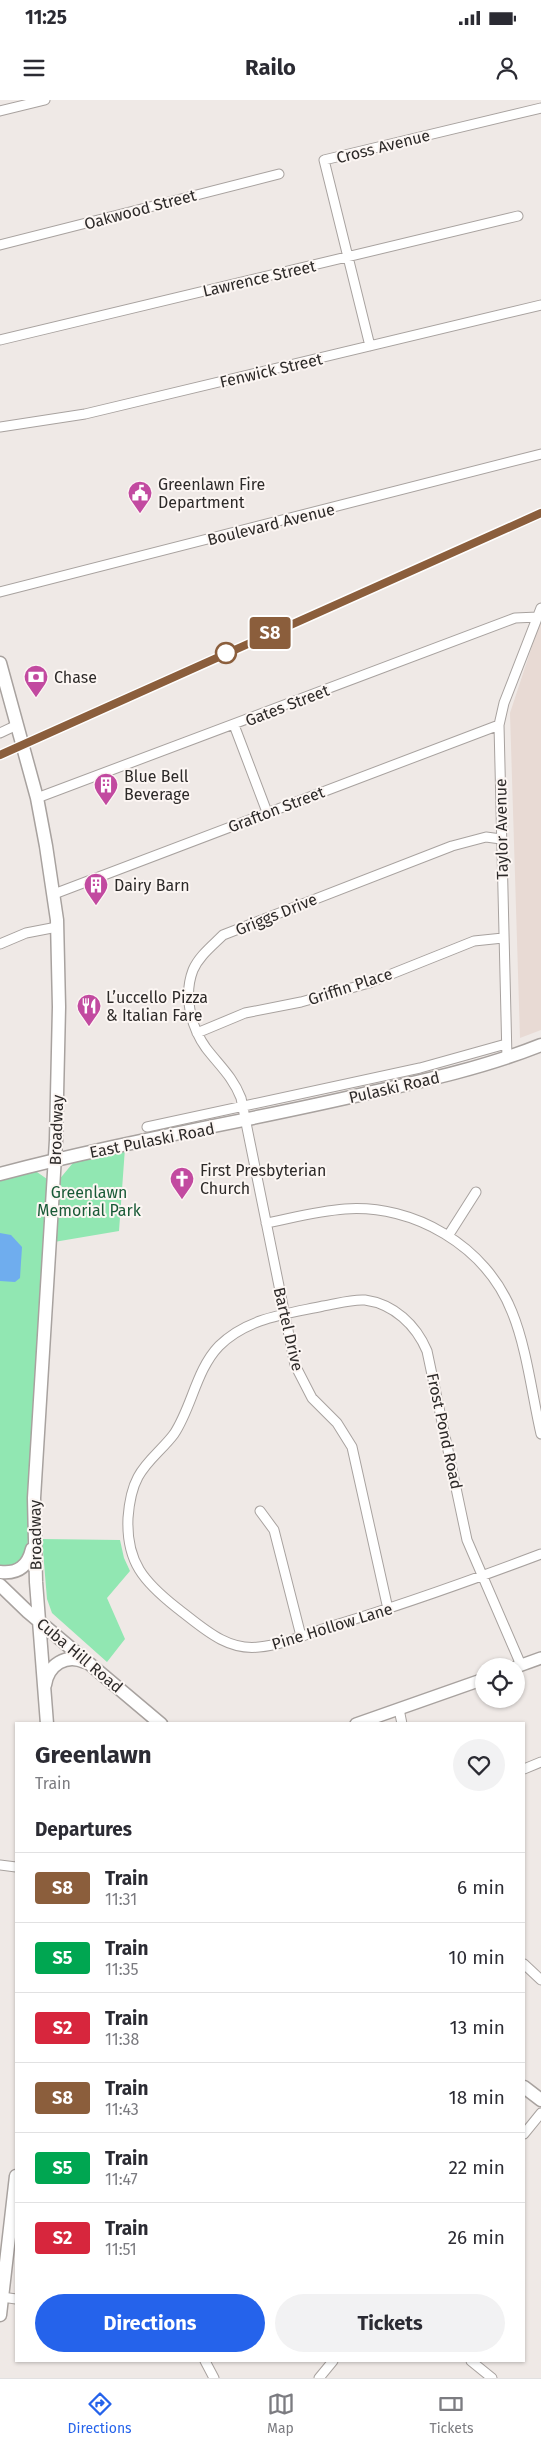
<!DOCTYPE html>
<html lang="en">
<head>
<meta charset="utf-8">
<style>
  body { margin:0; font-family:"Fira Sans",sans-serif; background:#f2f2f3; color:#2b2b33; height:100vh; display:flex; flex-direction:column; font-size:19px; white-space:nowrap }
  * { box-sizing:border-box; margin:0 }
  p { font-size:16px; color:#7c7c81 }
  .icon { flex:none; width:28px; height:28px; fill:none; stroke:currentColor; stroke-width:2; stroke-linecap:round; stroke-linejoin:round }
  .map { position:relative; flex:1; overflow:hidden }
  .side { position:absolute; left:15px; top:1622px; width:510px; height:640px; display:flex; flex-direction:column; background:#fff; border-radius:0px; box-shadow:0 1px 4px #0004 }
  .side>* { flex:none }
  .badge { padding:0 10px; border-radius:4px; font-size:18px; line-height:32px }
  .controls { position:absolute; left:475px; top:1558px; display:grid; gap:10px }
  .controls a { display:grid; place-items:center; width:50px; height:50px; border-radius:50%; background:#fff; box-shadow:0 1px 4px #0004; font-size:25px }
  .map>.badge { position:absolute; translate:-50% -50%; box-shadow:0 0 0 2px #fff }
  h2 { padding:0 20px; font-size:19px; line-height:45px }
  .round { display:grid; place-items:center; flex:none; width:52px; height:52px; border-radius:26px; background:#f2f2f3 }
  .summary { display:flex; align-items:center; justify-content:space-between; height:85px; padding:0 20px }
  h1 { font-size:24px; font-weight:700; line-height:38px }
  .cta { display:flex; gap:10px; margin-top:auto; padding:10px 20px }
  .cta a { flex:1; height:58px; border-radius:30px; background:#2563eb; color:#fff; font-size:20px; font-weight:700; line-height:58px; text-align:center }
  .cta a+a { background:#f2f2f3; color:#2b2b33 }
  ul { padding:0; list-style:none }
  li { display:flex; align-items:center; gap:15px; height:70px; padding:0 20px; border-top:1px solid #e1e1e2 }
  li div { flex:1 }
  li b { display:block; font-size:19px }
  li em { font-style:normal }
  li .badge { min-width:55px; font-weight:700; text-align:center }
  .status { display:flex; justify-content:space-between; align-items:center; height:35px; padding:0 25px; background:#fff; direction:ltr }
  .status svg { height:14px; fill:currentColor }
  header { display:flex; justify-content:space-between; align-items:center; height:65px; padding:0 20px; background:#fff; font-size:22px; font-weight:700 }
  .tabs { display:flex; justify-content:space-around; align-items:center; height:70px; border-top:1px solid #e1e1e2; background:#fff; font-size:14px; color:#7c7c81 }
  .tabs a { display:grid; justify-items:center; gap:2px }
  .tabs .active { color:#2563eb }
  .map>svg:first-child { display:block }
</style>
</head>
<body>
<div class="status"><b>11:25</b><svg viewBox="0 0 49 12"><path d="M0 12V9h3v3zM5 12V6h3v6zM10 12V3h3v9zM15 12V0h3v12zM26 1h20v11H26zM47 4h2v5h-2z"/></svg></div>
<header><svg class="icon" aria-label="menu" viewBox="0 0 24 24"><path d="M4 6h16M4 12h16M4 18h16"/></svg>Railo<svg class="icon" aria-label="person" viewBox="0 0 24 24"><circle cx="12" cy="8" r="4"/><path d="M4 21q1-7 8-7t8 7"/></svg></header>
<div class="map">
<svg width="541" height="2278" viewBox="0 0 541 2278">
  <rect width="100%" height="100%" fill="#efe9e6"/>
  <path fill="#e8dad4" d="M541,519v411l-21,8 -10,-325z"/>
  <path fill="#91e7b2" d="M125,1048l-6,83 -65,11 4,-61 19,-23z
    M34,1070l13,9 -20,377 -4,7 -23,6v-389z
    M42,1439l78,1 4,18 6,13 -23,27 18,41 -18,23 -55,-49 -5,-14z"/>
  <path fill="#6fadee" d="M0,1133l11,2 11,12 -2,31 -5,4 -15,-1z"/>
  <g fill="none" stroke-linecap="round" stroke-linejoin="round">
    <defs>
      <path id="minor" d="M0,11l45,-11
        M0,145c93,-23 186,-48 279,-71
        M0,240l518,-124
        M370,246l-46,-186 217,-52
        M0,327l85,-13 456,-109
        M0,492l541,-138
        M234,625l33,87
        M0,633l17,-8
        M37,698l478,-180 23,-1
        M54,794l445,-169
        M0,844l26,-11 31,-6
        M197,933l48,-20 56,-11 68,-19 105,-42 29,-3
        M507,958l-8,-333 5,-22 37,-95
        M147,1027l273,-59 86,-24
        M266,1123c26,-5 52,-12 79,-14 69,-5 141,37 167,103 15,37 20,83 29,122
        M448,1136l28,-44
        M260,1411l14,19 27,106
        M388,1509l-36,-162 -15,-24 -25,-25 -17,-33 -54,-267c-8,-21 -22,-33 -35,-50 -15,-21 -23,-52 -13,-78 6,-14 19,-24 30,-35l229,-89 34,-9 15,2
        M521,1565l-54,-125 -40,-189c-11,-26 -33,-47 -62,-51 -14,-1 -29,4 -42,6 -37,8 -76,12 -104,40 -23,24 -27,61 -45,88 -11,15 -27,26 -36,43 -7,13 -9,27 -10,41 -2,44 16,64 49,90 25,19 49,43 82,39 25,-2 49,-14 73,-21 71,-21 140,-46 209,-72
        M399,1609l3,15
        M524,1669l17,-7
        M0,1765l16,2
        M524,1864l17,16
        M524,2034l17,-21
        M2,2197l14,2
        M205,2261l9,17
        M471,2261l21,17
        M319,2278l14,-17"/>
      <path id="tertiary" d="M516,1567l25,-9
        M356,1624l128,-45"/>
      <path id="secondary" d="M0,563l37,135 9,48 11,74 2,87 -3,133 -22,358 2,84 11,142
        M0,1074c117,-31 237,-51 355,-78 63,-14 126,-27 186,-51
        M0,1472c18,2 28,-6 32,-23
        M0,1485l28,27 133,112
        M45,1585c3,-20 21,-32 40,-23
        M524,1987l17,13
        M0,2215l16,-139"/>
    </defs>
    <use href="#minor" stroke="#a8a29f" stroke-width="11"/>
    <use href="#tertiary" stroke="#a8a29f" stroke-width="14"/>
    <use href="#secondary" stroke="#a8a29f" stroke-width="15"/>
    <use href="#minor" stroke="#fff" stroke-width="9"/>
    <use href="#tertiary" stroke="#fff" stroke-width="11"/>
    <use href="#secondary" stroke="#fff" stroke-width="12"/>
    <path stroke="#979290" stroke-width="2.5" stroke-dasharray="6 6" stroke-linecap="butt" d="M0,655l541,-242"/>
  </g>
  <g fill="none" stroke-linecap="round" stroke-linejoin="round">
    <defs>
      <path id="line" d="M0,655l541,-242"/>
    </defs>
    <use href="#line" stroke="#fff" stroke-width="11"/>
    <use href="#line" stroke="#8b5e3c" stroke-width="8"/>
  </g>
  <defs>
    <symbol id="civic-pin" viewBox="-11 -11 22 30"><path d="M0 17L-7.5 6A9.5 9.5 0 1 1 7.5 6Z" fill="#c24aa0" stroke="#fcf6f3"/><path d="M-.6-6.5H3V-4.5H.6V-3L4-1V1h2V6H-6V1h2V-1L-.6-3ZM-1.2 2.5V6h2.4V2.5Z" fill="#fff"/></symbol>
    <symbol id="bank-pin" viewBox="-11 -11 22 30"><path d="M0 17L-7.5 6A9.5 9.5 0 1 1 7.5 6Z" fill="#c24aa0" stroke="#fcf6f3"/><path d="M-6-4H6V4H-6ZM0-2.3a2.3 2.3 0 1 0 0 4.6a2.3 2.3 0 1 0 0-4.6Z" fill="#fff"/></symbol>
    <symbol id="building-pin" viewBox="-11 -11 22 30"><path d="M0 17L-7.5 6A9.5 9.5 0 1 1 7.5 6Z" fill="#c24aa0" stroke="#fcf6f3"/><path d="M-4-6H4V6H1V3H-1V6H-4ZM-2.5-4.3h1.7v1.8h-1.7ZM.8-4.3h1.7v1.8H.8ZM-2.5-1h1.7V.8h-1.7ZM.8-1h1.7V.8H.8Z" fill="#fff"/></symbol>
    <symbol id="restaurant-pin" viewBox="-11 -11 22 30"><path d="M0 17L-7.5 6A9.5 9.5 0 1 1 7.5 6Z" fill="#c24aa0" stroke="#fcf6f3"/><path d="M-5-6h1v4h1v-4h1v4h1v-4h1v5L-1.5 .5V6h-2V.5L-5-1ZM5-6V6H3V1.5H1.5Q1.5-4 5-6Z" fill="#fff"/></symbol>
    <symbol id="church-pin" viewBox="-11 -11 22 30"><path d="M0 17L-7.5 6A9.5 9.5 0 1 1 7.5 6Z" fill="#c24aa0" stroke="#fcf6f3"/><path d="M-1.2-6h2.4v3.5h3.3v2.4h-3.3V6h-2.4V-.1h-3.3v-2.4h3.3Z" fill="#fff"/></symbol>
  </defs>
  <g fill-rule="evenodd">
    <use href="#civic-pin" x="126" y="379" width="28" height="38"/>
    <use href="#bank-pin" x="22" y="563" width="28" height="38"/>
    <use href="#building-pin" x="92" y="671" width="28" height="38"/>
    <use href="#building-pin" x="82" y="771" width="28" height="38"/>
    <use href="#restaurant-pin" x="75" y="892" width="28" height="38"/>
    <use href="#church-pin" x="168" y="1065" width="28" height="38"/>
  </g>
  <circle fill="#fff" stroke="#8b5e3c" stroke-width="2.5" cx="226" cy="553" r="10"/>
  <g text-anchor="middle" stroke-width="4" stroke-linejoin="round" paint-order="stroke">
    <g font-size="16" fill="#2d2a29" stroke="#fcf6f3">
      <text transform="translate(383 46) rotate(-14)" y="6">Cross Avenue</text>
      <text transform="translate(140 109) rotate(-15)" y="6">Oakwood Street</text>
      <text transform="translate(259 178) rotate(-13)" y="6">Lawrence Street</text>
      <text transform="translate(271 270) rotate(-13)" y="6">Fenwick Street</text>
      <text transform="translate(271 424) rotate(-14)" y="6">Boulevard Avenue</text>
      <text transform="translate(287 605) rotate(-21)" y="6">Gates Street</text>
      <text transform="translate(276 709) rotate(-21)" y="6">Grafton Street</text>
      <text transform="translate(501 729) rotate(-91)" y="6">Taylor Avenue</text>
      <text transform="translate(276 814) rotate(-22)" y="6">Griggs Drive</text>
      <text transform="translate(350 886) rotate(-18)" y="6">Griffin Place</text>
      <text transform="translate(394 987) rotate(-13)" y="6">Pulaski Road</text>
      <text transform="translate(56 1030) rotate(-88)" y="6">Broadway</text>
      <text transform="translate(152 1040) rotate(-11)" y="6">East Pulaski Road</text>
      <text transform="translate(289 1229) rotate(77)" y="6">Bartel Drive</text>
      <text transform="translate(445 1331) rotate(78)" y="6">Frost Pond Road</text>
      <text transform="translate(35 1435) rotate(-91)" y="6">Broadway</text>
      <text transform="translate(332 1526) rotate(-17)" y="6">Pine Hollow Lane</text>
      <text transform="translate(80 1555) rotate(40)" y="6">Cuba Hill Road</text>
    </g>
    <g font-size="16" fill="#2d2a29" stroke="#fcf6f3" text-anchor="start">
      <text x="158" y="390">Greenlawn Fire<tspan x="158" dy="18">Department</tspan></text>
      <text x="54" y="583">Chase</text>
      <text x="124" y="682">Blue Bell<tspan x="124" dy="18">Beverage</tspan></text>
      <text x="114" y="791">Dairy Barn</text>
      <text x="106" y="903">L’uccello Pizza<tspan x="106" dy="18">&amp; Italian Fare</tspan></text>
      <text x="200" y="1076">First Presbyterian<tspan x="200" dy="18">Church</tspan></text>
    </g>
    <g font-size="16" fill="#195a37" stroke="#fcf6f3">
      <text x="89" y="1098">Greenlawn<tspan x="89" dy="18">Memorial Park</tspan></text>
    </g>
  </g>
</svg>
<div class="controls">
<a><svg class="icon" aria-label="locate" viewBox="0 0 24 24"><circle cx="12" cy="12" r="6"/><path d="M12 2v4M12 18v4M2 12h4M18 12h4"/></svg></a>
</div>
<b class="badge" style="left:270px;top:533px;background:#8b5e3c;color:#fff">S8</b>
<section class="side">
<div class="summary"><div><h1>Greenlawn</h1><p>Train</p></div><a class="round"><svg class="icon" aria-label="heart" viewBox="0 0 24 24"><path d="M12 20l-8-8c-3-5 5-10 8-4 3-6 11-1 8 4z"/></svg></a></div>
<h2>Departures</h2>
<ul>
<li><span class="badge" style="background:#8b5e3c;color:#fff">S8</span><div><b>Train</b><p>11:31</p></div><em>6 min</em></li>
<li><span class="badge" style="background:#00a651;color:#fff">S5</span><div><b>Train</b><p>11:35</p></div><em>10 min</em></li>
<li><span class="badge" style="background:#d7263d;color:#fff">S2</span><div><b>Train</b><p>11:38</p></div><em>13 min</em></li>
<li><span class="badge" style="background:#8b5e3c;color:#fff">S8</span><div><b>Train</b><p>11:43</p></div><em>18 min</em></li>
<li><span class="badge" style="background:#00a651;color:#fff">S5</span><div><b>Train</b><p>11:47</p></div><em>22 min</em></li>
<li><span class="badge" style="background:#d7263d;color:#fff">S2</span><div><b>Train</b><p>11:51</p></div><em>26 min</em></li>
</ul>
<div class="cta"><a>Directions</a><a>Tickets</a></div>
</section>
</div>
<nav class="tabs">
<a class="active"><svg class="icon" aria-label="directions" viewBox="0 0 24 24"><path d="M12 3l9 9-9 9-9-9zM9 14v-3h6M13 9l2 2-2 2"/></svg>Directions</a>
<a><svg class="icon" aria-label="map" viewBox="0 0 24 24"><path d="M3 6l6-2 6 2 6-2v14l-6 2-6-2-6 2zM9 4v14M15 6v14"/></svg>Map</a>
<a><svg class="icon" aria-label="tickets" viewBox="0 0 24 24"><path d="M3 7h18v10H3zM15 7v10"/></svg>Tickets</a>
</nav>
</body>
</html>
